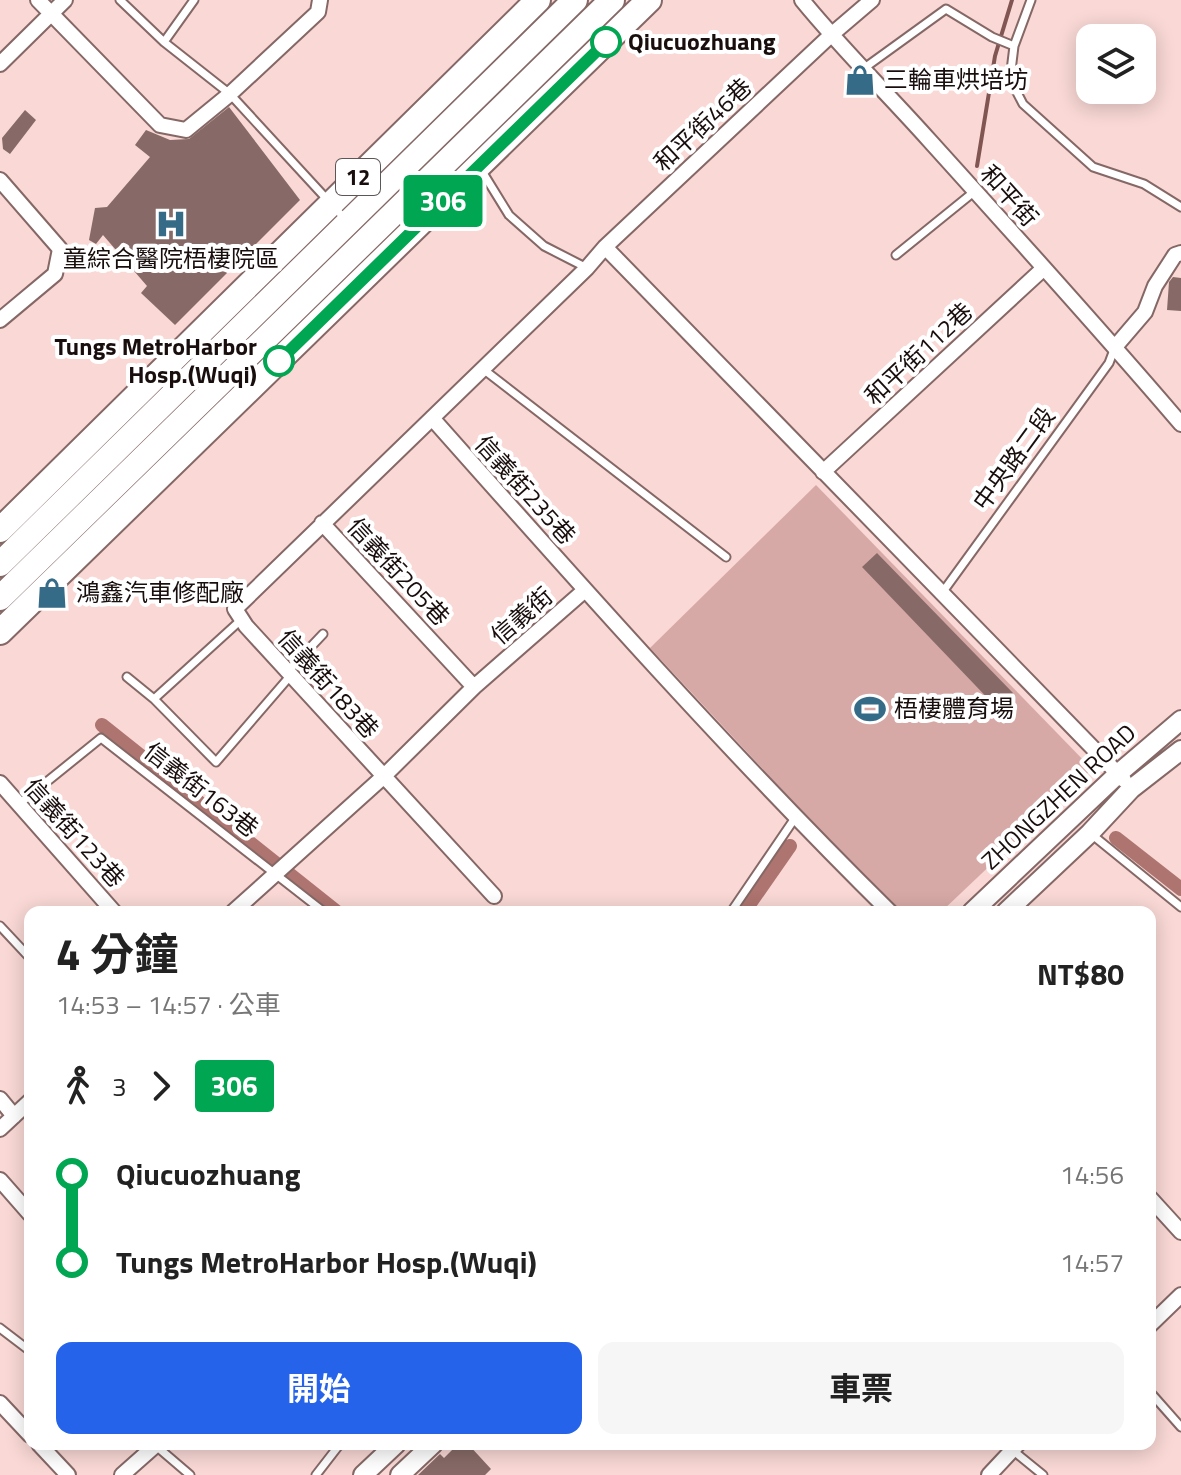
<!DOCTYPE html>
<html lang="zh-TW">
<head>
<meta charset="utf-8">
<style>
  body { margin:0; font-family:"Titillium Web","Noto Sans TC",sans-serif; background:#f6f6f6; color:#222; height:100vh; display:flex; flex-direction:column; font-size:30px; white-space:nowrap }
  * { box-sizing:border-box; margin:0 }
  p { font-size:26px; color:#767676 }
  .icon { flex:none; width:44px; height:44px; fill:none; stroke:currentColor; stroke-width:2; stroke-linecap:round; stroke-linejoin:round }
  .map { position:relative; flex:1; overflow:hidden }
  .drawer { position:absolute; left:24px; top:906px; width:1132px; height:544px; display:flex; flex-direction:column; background:#fff; border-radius:16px; box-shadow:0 4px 20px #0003 }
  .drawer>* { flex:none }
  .badge { padding:0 16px; border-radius:6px; font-size:28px; line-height:52px }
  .tools { position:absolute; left:1076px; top:24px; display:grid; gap:16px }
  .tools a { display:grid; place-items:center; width:80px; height:80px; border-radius:16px; background:#fff; box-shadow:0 4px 20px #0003; font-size:40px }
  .map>.badge { position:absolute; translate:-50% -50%; box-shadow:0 0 0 4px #fff }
  .legs { display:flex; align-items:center; gap:12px; height:88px; padding:0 32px; font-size:26px }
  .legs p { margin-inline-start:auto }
  .head { display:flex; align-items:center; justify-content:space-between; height:136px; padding:0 32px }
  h1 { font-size:44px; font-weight:700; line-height:60px }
  .action { display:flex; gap:16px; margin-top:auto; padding:16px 32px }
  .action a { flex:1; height:92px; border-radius:16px; background:#2563eb; color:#fff; font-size:32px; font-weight:700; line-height:92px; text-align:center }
  .action a+a { background:#f6f6f6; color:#222 }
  ul { padding:0 32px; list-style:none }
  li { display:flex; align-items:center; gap:28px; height:88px; font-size:30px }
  li i { display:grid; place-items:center; width:12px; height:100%; margin:0 10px; background:currentColor }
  li i::after { content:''; width:20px; height:20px; margin:-10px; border:6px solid; border-radius:50%; background:#fff }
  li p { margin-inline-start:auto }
  li:first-child i { background:linear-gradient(#0000 50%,currentColor 0) }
  li:last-child i { background:linear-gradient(currentColor 50%,#0000 0) }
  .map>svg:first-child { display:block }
</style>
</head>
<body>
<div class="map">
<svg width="1181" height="1475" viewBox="0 0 1181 1475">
  <rect width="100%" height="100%" fill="#f9d8d5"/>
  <path fill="#d7a9a6" d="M816,485l276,284 -151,143h-45l-246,-264z"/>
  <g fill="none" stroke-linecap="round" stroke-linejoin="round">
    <path stroke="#815552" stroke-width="4" d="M977,166l18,-110 17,-56"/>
    <path stroke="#ae746f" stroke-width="14" d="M102,725l235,187
      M1116,838l65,51
      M744,912l46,-66"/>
  </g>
  <path fill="#876a67" d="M229,107l71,93 -125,125 -34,-32 6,-7 -44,-51 -7,9 -7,-4 6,-32 12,-1 43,-50 -15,-12 11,-15 24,10 19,-1z
    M25,110l11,10 -26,34 -7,-5 -1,-11z
    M1173,277l8,1v33l-14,-1 2,-28z
    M877,553l136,140 -16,15 -135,-141z
    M458,1444h10l23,25 -6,6h-67l22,-21 4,4z"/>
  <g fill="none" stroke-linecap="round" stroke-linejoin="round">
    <defs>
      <path id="service" d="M120,0l44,42 66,52 116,126
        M1031,0l-17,46 -4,33 13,25 70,63 51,17 37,23
        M164,42l30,-42
        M863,69l83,-60 46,28 22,9
        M480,168l29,47 35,31 43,22
        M896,255l79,-64
        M483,369l243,188
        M942,593l167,-230 6,-16
        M287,672l36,-38
        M127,677l27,22 62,63 75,-87
        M154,699l88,-80
        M18,805l83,-67 223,174
        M1090,833l91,74
        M731,912l64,-94
        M0,926l30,32
        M0,1328l30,23
        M1150,1392l31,35
        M1005,1444l38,31
        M155,1445l35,30
        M316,1475l24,-31"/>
      <path id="minor" d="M38,0l122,125 26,5 44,-36 88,-82 2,-12
        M802,0c40,49 85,93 127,140 85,94 170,188 252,284
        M0,64l65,-64
        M0,180l60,69 -5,25 -55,46
        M605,247l519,533
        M1115,347l30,-35 10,-26 20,-31 6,-2
        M432,418c149,168 298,336 458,494
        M823,472l221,-204
        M322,523l152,164
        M0,783l114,129
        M494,896l-203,-221 -45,-49 -11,-17 352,-341 18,-21 226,-212 41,-35
        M233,912l150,-135 91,-90 111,-97
        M0,1099l14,17
        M0,1129l30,-28
        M0,1180l30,34
        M1150,1198l31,34
        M1150,1325l31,-30
        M0,1403l30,32
        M39,1444l29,31
        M122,1475l35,-31
        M989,1475l29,-31"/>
      <path id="tertiary" d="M972,912l147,-139 62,-53
        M1006,912l84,-79 41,-44 50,-39
        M363,1475l33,-31
        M400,1475l33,-31"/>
      <path id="primary" d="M0,530l538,-530
        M0,564l575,-564
        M0,598l612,-598
        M0,632l649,-632"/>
    </defs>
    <use href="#service" stroke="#856866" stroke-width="11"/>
    <use href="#minor" stroke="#856866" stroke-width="18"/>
    <use href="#tertiary" stroke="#856866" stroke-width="22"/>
    <use href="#primary" stroke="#856866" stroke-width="28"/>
    <use href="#service" stroke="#fff" stroke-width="7"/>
    <use href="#minor" stroke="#fff" stroke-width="14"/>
    <use href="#tertiary" stroke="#fff" stroke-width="18"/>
    <use href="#primary" stroke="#fff" stroke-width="24"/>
  </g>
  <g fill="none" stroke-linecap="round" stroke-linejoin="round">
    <defs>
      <path id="line-1" d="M279,361l327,-319"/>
    </defs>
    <use href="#line-1" stroke="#fff" stroke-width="18"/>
    <use href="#line-1" stroke="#00a651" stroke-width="12"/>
  </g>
  <defs>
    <symbol id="shop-bare" viewBox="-9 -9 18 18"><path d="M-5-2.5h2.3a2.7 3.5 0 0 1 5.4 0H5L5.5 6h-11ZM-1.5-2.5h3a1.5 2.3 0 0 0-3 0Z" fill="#366b87" stroke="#fff" stroke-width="2.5" paint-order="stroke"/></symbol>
    <symbol id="hospital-bare" viewBox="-9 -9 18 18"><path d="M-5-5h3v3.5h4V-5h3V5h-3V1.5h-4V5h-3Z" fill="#366b87" stroke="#fff" stroke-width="2.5" paint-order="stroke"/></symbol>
    <symbol id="stadium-bare" viewBox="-9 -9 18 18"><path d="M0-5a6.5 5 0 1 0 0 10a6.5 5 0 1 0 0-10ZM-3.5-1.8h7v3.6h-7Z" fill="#366b87" stroke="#fff" stroke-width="2.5" paint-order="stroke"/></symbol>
  </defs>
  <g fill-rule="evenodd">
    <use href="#shop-bare" x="838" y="58" width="44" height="44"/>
    <use href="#hospital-bare" x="149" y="202" width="44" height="44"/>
    <use href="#shop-bare" x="30" y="571" width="44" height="44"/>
    <use href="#stadium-bare" x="848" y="687" width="44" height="44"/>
  </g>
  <g fill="#fff" stroke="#00a651" stroke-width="4">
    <circle cx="606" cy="42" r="14"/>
    <circle cx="279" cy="361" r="14"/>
  </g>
  <g text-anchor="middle" stroke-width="8" stroke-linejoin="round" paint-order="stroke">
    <rect fill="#fff" stroke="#5d5656" stroke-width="2" x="336" y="159" width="44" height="36" rx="6"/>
    <g font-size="22" font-weight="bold" fill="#180e0d">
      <text x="358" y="185">12</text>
    </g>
    <g font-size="24" font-weight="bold" fill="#180e0d" stroke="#fff" text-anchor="start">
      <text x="628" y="50">Qiucuozhuang</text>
      <text x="257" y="355" text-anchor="end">Tungs MetroHarbor<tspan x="257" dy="28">Hosp.(Wuqi)</tspan></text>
    </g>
    <g font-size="24" fill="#180e0d" stroke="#fff" text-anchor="start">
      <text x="884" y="88">三輪車烘培坊</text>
      <text x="171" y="267" text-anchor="middle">童綜合醫院梧棲院區</text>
      <text x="76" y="601">鴻鑫汽車修配廠</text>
      <text x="894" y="717">梧棲體育場</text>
    </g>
    <g font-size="24" fill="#180e0d" stroke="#fff">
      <text transform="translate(703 125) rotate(-43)" y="8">和平街46巷</text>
      <text transform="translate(1009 196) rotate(48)" y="8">和平街</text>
      <text transform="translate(919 354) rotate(-43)" y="8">和平街112巷</text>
      <text transform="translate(1014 459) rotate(-54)" y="8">中央路二段</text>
      <text transform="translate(525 490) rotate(48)" y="8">信義街235巷</text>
      <text transform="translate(398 572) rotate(47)" y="8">信義街205巷</text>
      <text transform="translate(522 616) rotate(-41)" y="8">信義街</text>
      <text transform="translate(328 684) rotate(48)" y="8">信義街183巷</text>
      <text transform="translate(201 790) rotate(38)" y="8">信義街163巷</text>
      <text transform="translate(1059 797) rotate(-43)" y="8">ZHONGZHEN ROAD</text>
      <text transform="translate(74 833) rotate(48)" y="8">信義街123巷</text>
    </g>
  </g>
</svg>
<div class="tools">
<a><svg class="icon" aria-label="layers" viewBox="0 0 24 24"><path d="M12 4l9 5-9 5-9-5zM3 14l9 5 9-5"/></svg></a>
</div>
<b class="badge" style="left:443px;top:201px;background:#00a651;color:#fff">306</b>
<section class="drawer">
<div class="head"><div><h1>4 分鐘</h1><p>14:53 – 14:57 · 公車</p></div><b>NT$80</b></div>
<div class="legs"><svg class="icon" aria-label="walk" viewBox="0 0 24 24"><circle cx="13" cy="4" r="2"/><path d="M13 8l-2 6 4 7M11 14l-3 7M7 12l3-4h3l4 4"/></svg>3<svg class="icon" aria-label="forward" viewBox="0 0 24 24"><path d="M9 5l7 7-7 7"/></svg><b class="badge" style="background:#00a651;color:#fff">306</b></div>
<ul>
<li><i style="color:#00a651"></i><b>Qiucuozhuang</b><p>14:56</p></li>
<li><i style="color:#00a651"></i><b>Tungs MetroHarbor Hosp.(Wuqi)</b><p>14:57</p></li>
</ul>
<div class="action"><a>開始</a><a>車票</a></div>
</section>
</div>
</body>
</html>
